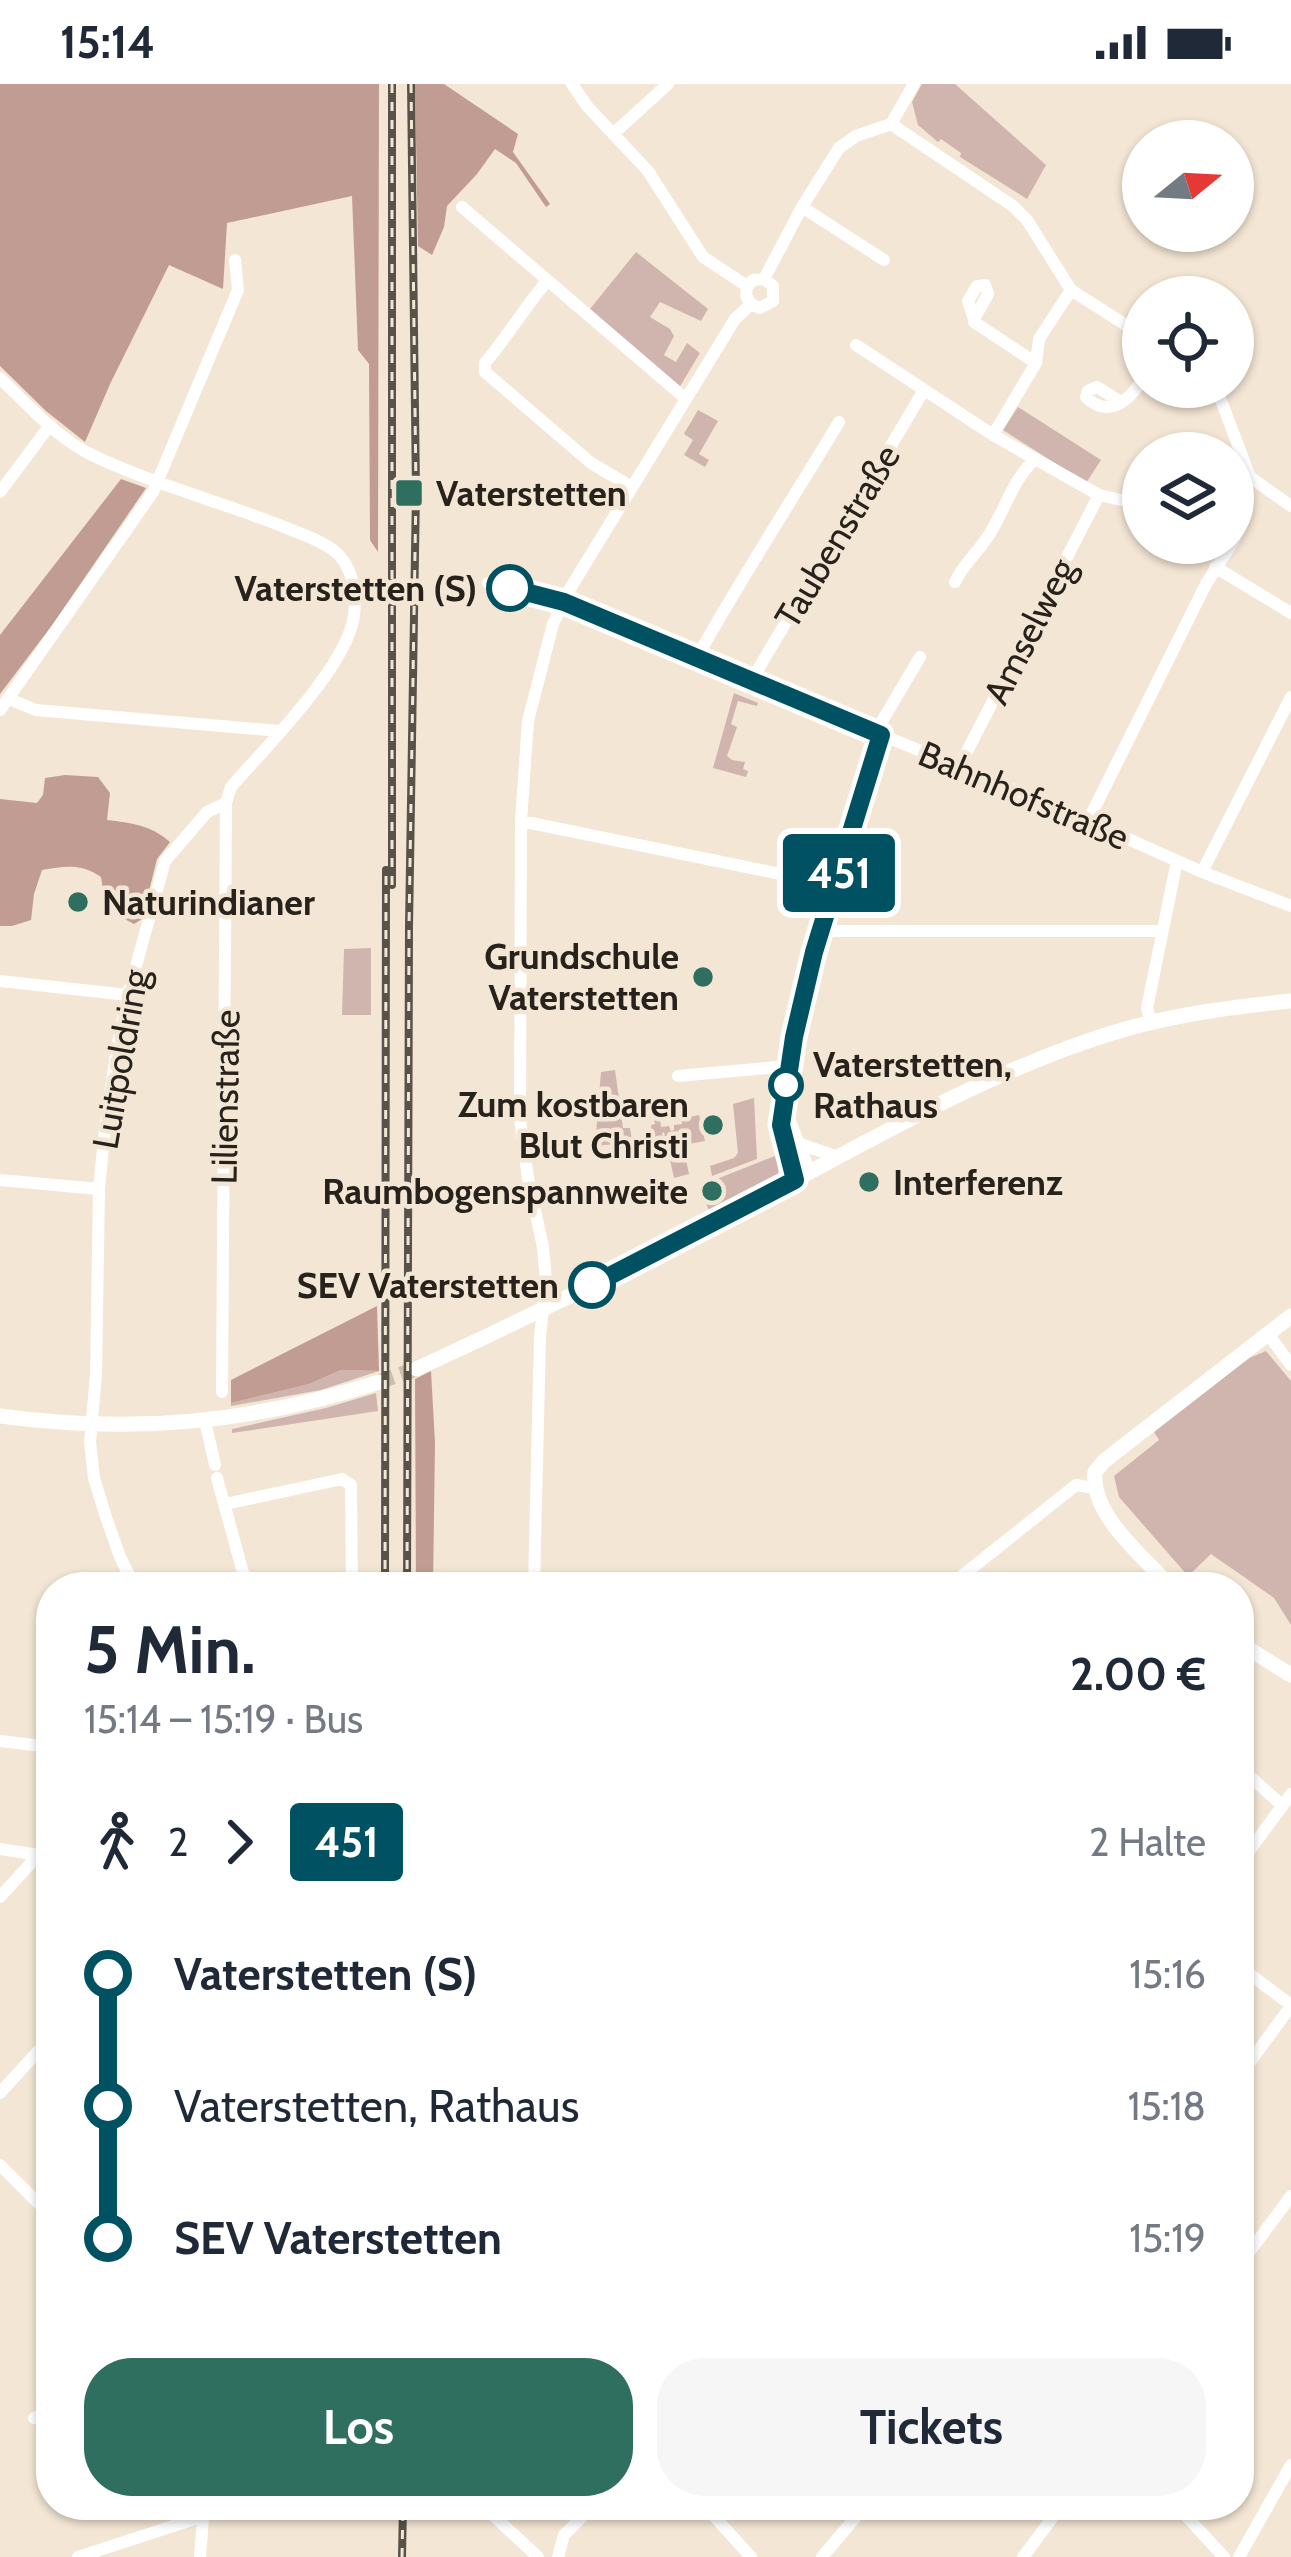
<!DOCTYPE html>
<html lang="de">
<head>
<meta charset="utf-8">
<style>
  body { margin:0; font-family:Cabin,sans-serif; background:#f6f6f7; color:#1f2937; height:100vh; display:flex; flex-direction:column; font-size:45px; white-space:nowrap }
  * { box-sizing:border-box; margin:0 }
  p { font-size:39px; color:#747a83 }
  .icon { flex:none; width:66px; height:66px; fill:none; stroke:currentColor; stroke-width:2; stroke-linecap:round; stroke-linejoin:round }
  .map { position:relative; flex:1; overflow:hidden }
  .details { position:absolute; left:36px; top:1488px; width:1218px; height:948px; display:flex; flex-direction:column; background:#fff; border-radius:48px; box-shadow:0 3px 9px #0004 }
  .details>* { flex:none }
  .badge { padding:0 24px; border-radius:9px; font-size:42px; line-height:78px }
  .needle { width:78px; rotate:72deg }
  .buttons { position:absolute; left:1122px; top:36px; display:grid; gap:24px }
  .buttons a { display:grid; place-items:center; width:132px; height:132px; border-radius:50%; background:#fff; box-shadow:0 3px 9px #0004; font-size:60px }
  .map>.badge { position:absolute; translate:-50% -50%; box-shadow:0 0 0 6px #fff }
  .legs { display:flex; align-items:center; gap:18px; height:132px; padding:0 48px; font-size:39px }
  .legs p { margin-inline-start:auto }
  .summary { display:flex; align-items:center; justify-content:space-between; height:204px; padding:0 48px }
  h1 { font-size:66px; font-weight:800; line-height:90px }
  .button { display:flex; gap:24px; margin-top:auto; padding:24px 48px }
  .button a { flex:1; height:138px; border-radius:48px; background:#2e6f5f; color:#fff; font-size:48px; font-weight:800; line-height:138px; text-align:center }
  .button a+a { background:#f6f6f7; color:#1f2937 }
  ul { padding:0 48px; list-style:none }
  li { display:flex; align-items:center; gap:42px; height:132px; font-size:45px }
  li i { display:grid; place-items:center; width:18px; height:100%; margin:0 15px; background:currentColor }
  li i::after { content:''; width:30px; height:30px; margin:-15px; border:9px solid; border-radius:50%; background:#fff }
  li p { margin-inline-start:auto }
  li:first-child i { background:linear-gradient(#0000 50%,currentColor 0) }
  li:last-child i { background:linear-gradient(currentColor 50%,#0000 0) }
  .status { display:flex; justify-content:space-between; align-items:center; height:84px; padding:0 60px; background:#fff; direction:ltr }
  .status svg { height:33px; fill:currentColor }
  .map>svg:first-child { display:block }
</style>
</head>
<body>
<div class="status"><b>15:14</b><svg viewBox="0 0 49 12"><path d="M0 12V9h3v3zM5 12V6h3v6zM10 12V3h3v9zM15 12V0h3v12zM26 1h20v11H26zM47 4h2v5h-2z"/></svg></div>
<div class="map">
<svg width="1291" height="2473" viewBox="0 0 1291 2473">
  <rect width="100%" height="100%" fill="#f4e6d4"/>
  <path fill="#d0b5ae" d="M922,0h33l91,81 -19,34 -67,-42 1,-4 -20,-14 -3,3 -20,-17 -6,-23z
    M636,168l72,57 -7,12 -41,-19 -10,15 20,12 4,7 -10,19 12,7 11,-19 13,10 -21,35 -89,-79z
    M1018,323l83,53 -15,23 -83,-53z
    M698,326l20,11 -19,33 10,6 -4,7 -21,-12 9,-15 -9,-6z
    M734,609l24,10 -1,3 -19,-5 -7,23 6,3 -10,29 5,4 13,2 -2,7 5,2 -2,6 -33,-9z
    M371,864v67h-29l2,-66z
    M615,986l8,58h7l2,12 20,-3 -1,-12 4,-1 -1,-5 6,-1 1,9 8,-1 2,5 3,-1v-5l8,-1 -1,-5 18,-4 6,26 -22,4 6,29 -15,4 -10,-46 -2,1 1,6 -68,7 6,-74z
    M754,1014l3,61 -45,17 -2,-10 24,-8 4,-5 -5,-49z
    M780,1070l-2,23 -68,36 -5,-12 3,-2 -9,-13z
    M1266,1267l25,30v244l-17,-27 -63,-44 -23,22 -69,-79 -5,-21 45,-36 -5,-8 95,-74z
    M341,1286l38,1 -58,19 -90,16v-3l78,-19z
    M376,1309l2,18 -146,22v-4l94,-21z"/>
  <path fill="#c19c92" d="M0,0h379l-1,468 -8,-12 -1,-176 -11,-14 -6,-154 -125,27 -4,66 -54,-24 -58,117 -26,60 -39,-31 -46,-45z
    M415,0h29l74,50 -5,18 37,52 -4,3 -30,-44 -21,-14 -18,25 -30,32 -3,21 -12,28 -14,-9z
    M121,395l25,9 -93,136 -53,70v-59z
    M65,691l33,2 12,16 -3,27c24,3 44,5 63,22l-13,17 -15,60 -8,5 -28,-15 -5,-32c-19,-14 -37,-11 -59,-7l-8,24 -3,26 -19,6h-12v-127l37,4 6,-8 2,-17z
    M377,1222l2,65 -38,-1 -32,14 -78,19v-23z
    M431,1287l4,72 -2,144h-17l-1,-208z"/>
  <g fill="none" stroke-linecap="round" stroke-linejoin="round">
    <path stroke="#cbbfaf" stroke-width="15" stroke-dasharray="15 8" stroke-linecap="butt" d="M379,1298l37,-13"/>
    <path stroke="#fff" stroke-width="12" d="M572,0l15,22 61,65 55,86 44,29
      M891,40l122,82 14,14 44,70 72,46
      M613,50l55,-50
      M462,123l224,192
      M802,123l82,53
      M547,197c-23,27 -39,55 -62,82v9l106,91 41,24
      M751,220l-5,-8 1,-9 6,-7 11,-1 38,-72 37,-59 17,-12 35,-12 23,-40
      M974,235l-6,-18 9,-15 8,-1 3,9 -14,25v3l62,41 3,-24 32,-49
      M856,261l137,90 106,60 22,5
      M0,294c28,27 57,60 92,77 58,28 129,47 190,71 18,8 43,15 57,29 16,17 19,49 13,70 -14,50 -86,122 -121,162l-5,16 -19,9 -42,49 -37,134 -11,53 -12,80 -6,61 -3,186 -6,67 4,36 11,36 15,43 15,30
      M1216,303l34,90 41,29
      M1121,318l-24,-15 -9,4 -2,6c22,22 43,4 57,-18
      M993,351l43,-72
      M0,408l50,-67
      M1233,442l6,-14 8,-9 -1,10 -13,29
      M1215,483l76,46
      M955,498c8,-17 19,-26 29,-40 21,-28 25,-58 51,-83
      M488,499l76,19 524,219 114,51 89,34
      M697,573c45,-80 95,-157 142,-235
      M751,597l173,-291
      M9,615l27,11 244,21
      M0,626l153,-218 85,-202 -3,-30
      M875,649l45,-76
      M959,683l140,-272
      M521,737l314,64
      M1088,737l118,-237 26,-41
      M1202,788l89,-175
      M821,847h341
      M0,897l128,14
      M1151,938l-4,-14 30,-147
      M678,992l110,-10
      M786,1027l24,61
      M800,1060l38,13
      M0,1096l99,9
      M795,1096l-14,-55 12,-88 22,-84 66,-218
      M1268,1250l23,31
      M222,1308l4,-589
      M205,1337l10,44
      M217,1394l30,109
      M225,1420l117,-25 9,6 1,102
      M534,1503l6,-250 6,-56 -3,-34 -15,-69 -8,-59 1,-298 7,-100 25,-97 15,-32 167,-273 16,-15 9,4 13,-7v-15l-9,-7
      M948,1503l128,-102 18,3
      M0,1657l51,6
      M1239,1683l43,38
      M0,1765l38,6
      M1239,1781l52,-71
      M0,1813l51,-56
      M1239,1882l52,39
      M1239,1993l52,-71
      M0,2009l51,-56
      M0,2081l51,51
      M1239,2182l52,-70
      M34,2334l17,-6
      M482,2421l56,52
      M704,2421l47,52
      M1176,2421l48,52
      M78,2473l126,-41
      M200,2473l4,-52
      M558,2473l6,-22 30,-30
      M822,2473l44,-52
      M1023,2473l39,-52
      M1239,2473l52,-92"/>
    <path stroke="#fff" stroke-width="15" d="M416,1285c119,-54 235,-113 350,-174 113,-59 224,-124 346,-162 58,-18 119,-26 179,-32
      M0,1332c132,18 252,7 379,-34
      M1171,1503c-28,-31 -80,-71 -76,-115l9,-11 187,-145
      M1239,1559l52,32"/>
    <defs>
      <path id="rail" d="M392,801v-801
        M385,1503l1,-717
        M407,1503l2,-660 7,-436 -5,-407
        M402,2473l1,-52"/>
    </defs>
    <use href="#rail" stroke="#595249" stroke-width="8"/>
    <use href="#rail" stroke="#f4e6d4" stroke-width="3" stroke-dasharray="9" stroke-linecap="butt"/>
  </g>
  <g fill="none" stroke-linecap="round" stroke-linejoin="round">
    <defs>
      <path id="line-1" d="M510,504l54,14 317,133 -67,217 -20,85 -13,88 14,55 -203,105"/>
    </defs>
    <use href="#line-1" stroke="#fff" stroke-width="27"/>
    <use href="#line-1" stroke="#005262" stroke-width="18"/>
  </g>
  <g fill="#2e6f5f" stroke="#f4e6d4" stroke-width="4.5">
    <rect x="394" y="394" width="30" height="30" rx="6"/>
    <circle cx="78" cy="818" r="12"/>
    <circle cx="703" cy="893" r="12"/>
    <circle cx="713" cy="1041" r="12"/>
    <circle cx="869" cy="1098" r="12"/>
    <circle cx="712" cy="1107" r="12"/>
  </g>
  <g fill="#fff" stroke="#005262" stroke-width="6">
    <circle cx="510" cy="504" r="21"/>
    <circle cx="786" cy="1001" r="15"/>
    <circle cx="592" cy="1201" r="21"/>
  </g>
  <g text-anchor="middle" stroke-width="9" stroke-linejoin="round" paint-order="stroke">
    <g font-size="36" font-weight="bold" fill="#27221c" stroke="#f4e6d4" text-anchor="start">
      <text x="436" y="422">Vaterstetten</text>
      <text x="102" y="831">Naturindianer</text>
      <text x="679" y="885" text-anchor="end">Grundschule<tspan x="679" dy="41">Vaterstetten</tspan></text>
      <text x="689" y="1033" text-anchor="end">Zum kostbaren<tspan x="689" dy="41">Blut Christi</tspan></text>
      <text x="893" y="1111">Interferenz</text>
      <text x="688" y="1120" text-anchor="end">Raumbogenspannweite</text>
    </g>
    <g font-size="36" fill="#27221c" stroke="#f4e6d4">
      <text transform="translate(837 452) rotate(-59)" y="13">Taubenstraße</text>
      <text transform="translate(1029 547) rotate(-63)" y="13">Amselweg</text>
      <text transform="translate(1024 711) rotate(23)" y="13">Bahnhofstraße</text>
      <text transform="translate(120 975) rotate(-80)" y="13">Luitpoldring</text>
      <text transform="translate(225 1013) rotate(-89)" y="13">Lilienstraße</text>
    </g>
    <g font-size="36" font-weight="bold" fill="#27221c" stroke="#f4e6d4" text-anchor="end">
      <text x="477" y="517">Vaterstetten (S)</text>
      <text x="813" y="993" text-anchor="start">Vaterstetten,<tspan x="813" dy="41">Rathaus</tspan></text>
      <text x="559" y="1214">SEV Vaterstetten</text>
    </g>
  </g>
</svg>
<div class="buttons">
<a><svg class="needle" viewBox="-14 -14 28 28"><path d="M0-13l5 13h-10z" fill="#e53935"/><path d="M0 13l5-13h-10z" fill="#747a83"/></svg></a>
<a><svg class="icon" aria-label="locate" viewBox="0 0 24 24"><circle cx="12" cy="12" r="6"/><path d="M12 2v4M12 18v4M2 12h4M18 12h4"/></svg></a>
<a><svg class="icon" aria-label="layers" viewBox="0 0 24 24"><path d="M12 4l9 5-9 5-9-5zM3 14l9 5 9-5"/></svg></a>
</div>
<b class="badge" style="left:839px;top:789px;background:#005262;color:#fff">451</b>
<section class="details">
<div class="summary"><div><h1>5 Min.</h1><p>15:14 – 15:19 · Bus</p></div><b>2.00 €</b></div>
<div class="legs"><svg class="icon" aria-label="walk" viewBox="0 0 24 24"><circle cx="13" cy="4" r="2"/><path d="M13 8l-2 6 4 7M11 14l-3 7M7 12l3-4h3l4 4"/></svg>2<svg class="icon" aria-label="forward" viewBox="0 0 24 24"><path d="M9 5l7 7-7 7"/></svg><b class="badge" style="background:#005262;color:#fff">451</b><p>2 Halte</p></div>
<ul>
<li><i style="color:#005262"></i><b>Vaterstetten (S)</b><p>15:16</p></li>
<li><i style="color:#005262"></i><span>Vaterstetten, Rathaus</span><p>15:18</p></li>
<li><i style="color:#005262"></i><b>SEV Vaterstetten</b><p>15:19</p></li>
</ul>
<div class="button"><a>Los</a><a>Tickets</a></div>
</section>
</div>
</body>
</html>
